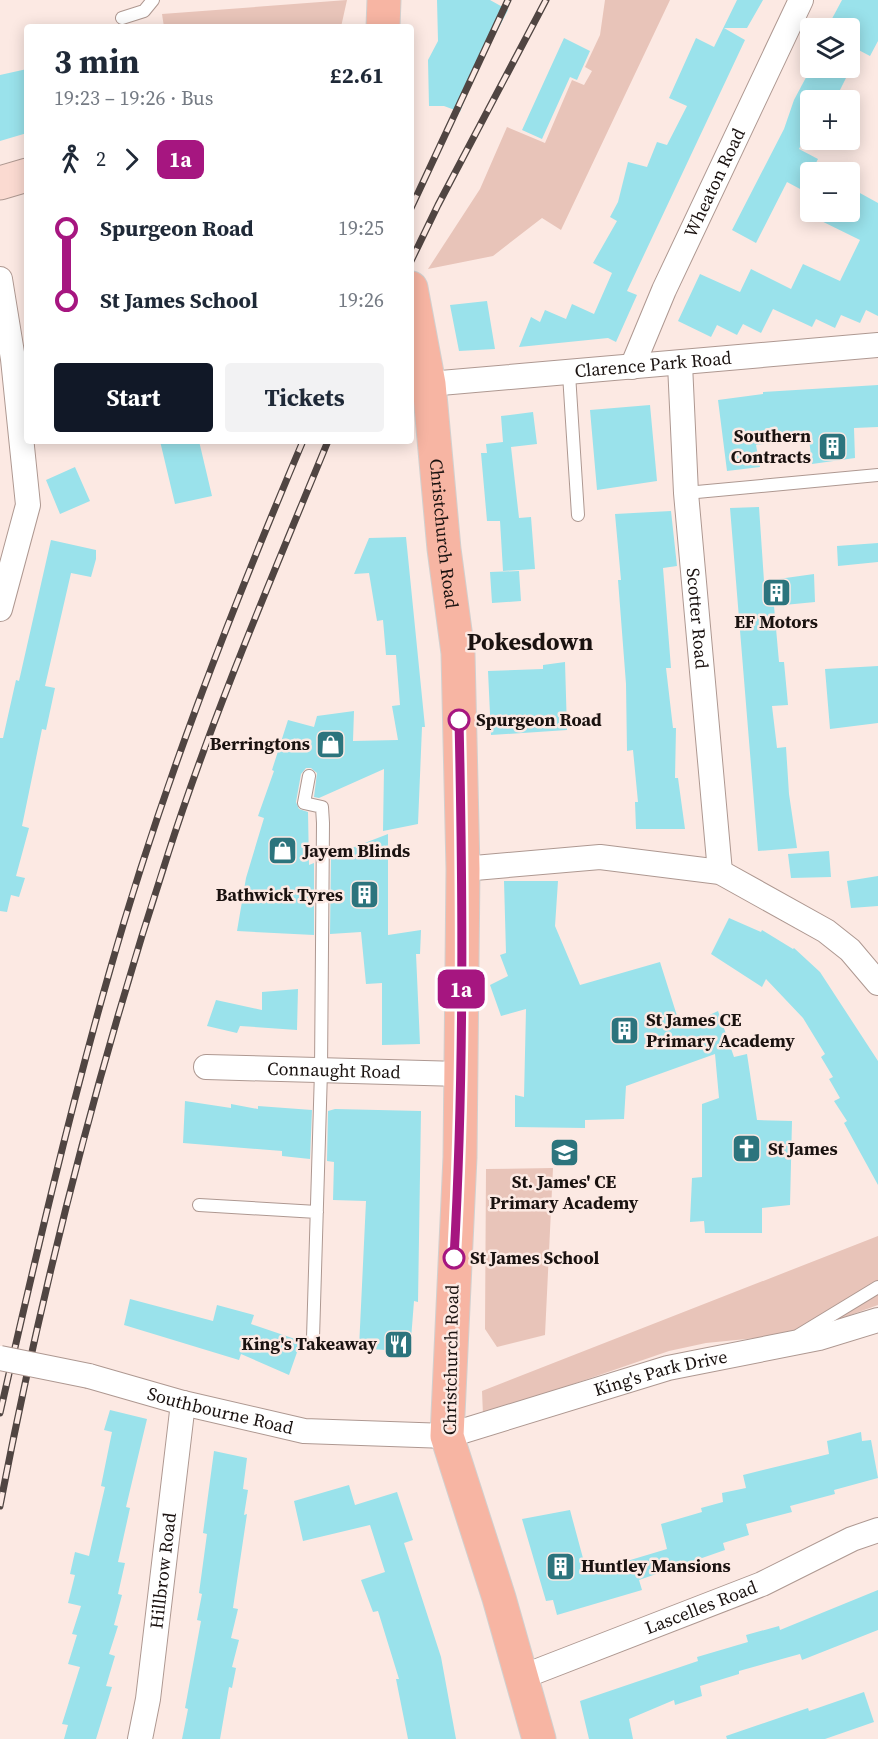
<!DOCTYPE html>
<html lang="en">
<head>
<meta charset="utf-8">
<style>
  body { margin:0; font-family:"Source Serif 4",serif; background:#f2f2f3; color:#1f2937; height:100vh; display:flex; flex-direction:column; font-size:22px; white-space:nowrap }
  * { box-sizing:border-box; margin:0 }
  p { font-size:20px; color:#747a83 }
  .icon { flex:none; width:33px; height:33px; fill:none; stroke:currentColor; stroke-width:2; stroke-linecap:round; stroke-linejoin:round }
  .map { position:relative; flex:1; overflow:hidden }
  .panel { position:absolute; left:24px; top:24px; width:390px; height:420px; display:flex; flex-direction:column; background:#fff; border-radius:6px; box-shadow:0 3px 15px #0003 }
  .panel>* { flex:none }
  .badge { padding:0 12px; border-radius:9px; font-size:21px; line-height:39px }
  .controls { position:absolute; left:800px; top:18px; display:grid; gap:12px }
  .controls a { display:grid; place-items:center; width:60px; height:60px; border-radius:6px; background:#fff; box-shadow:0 3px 15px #0003; font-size:30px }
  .map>.badge { position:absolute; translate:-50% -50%; box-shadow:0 0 0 3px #fff }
  .legs { display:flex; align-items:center; gap:9px; height:66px; padding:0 30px; font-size:20px }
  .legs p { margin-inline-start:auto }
  .head { display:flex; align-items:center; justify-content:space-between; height:102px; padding:0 30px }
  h1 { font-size:33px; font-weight:700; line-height:45px }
  .cta { display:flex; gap:12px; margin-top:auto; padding:12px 30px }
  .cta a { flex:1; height:69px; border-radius:6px; background:#111827; color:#fff; font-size:24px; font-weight:700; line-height:69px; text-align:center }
  .cta a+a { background:#f2f2f3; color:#1f2937 }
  ul { padding:0 30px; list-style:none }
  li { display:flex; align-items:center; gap:21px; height:72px; font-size:22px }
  li i { display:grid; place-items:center; width:9px; height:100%; margin:0 8px; background:currentColor }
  li i::after { content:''; width:15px; height:15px; margin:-8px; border:4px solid; border-radius:50%; background:#fff }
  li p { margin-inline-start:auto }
  li:first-child i { background:linear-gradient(#0000 50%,currentColor 0) }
  li:last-child i { background:linear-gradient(currentColor 50%,#0000 0) }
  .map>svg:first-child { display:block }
</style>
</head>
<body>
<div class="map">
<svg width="878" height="1739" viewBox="0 0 878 1739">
  <rect width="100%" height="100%" fill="#fce9e3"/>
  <path fill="#e8c4b9" d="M347,0l-6,27h-177l-2,-13z
    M605,0h65l-109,230 -19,-12 -49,38 -65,13 52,-80 27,-62 38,16 27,-63 12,5 8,-14 -7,-4 15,-32z
    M553,1168l-8,167 -48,12 -12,-18 1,-160z
    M878,1236v69l-80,29 -92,9 -37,8 -186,64 -1,-24z"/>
  <path fill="#9ae2eb" d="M437,0h53l18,10 -14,27 -5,-2 -29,77 -16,-6h-15l-1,-46 10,-19z
    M737,0h26l-16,28h-23l21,12 -118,251 10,4 -21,47 -8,-4 -89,9 12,-30 9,5 5,-12 21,9 6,-15 22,10 18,-41 -19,-10 24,-42 -7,-4 8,-15 10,-40 19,5 10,-25 10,3 20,-39 -18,-8 27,-60 18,9z
    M842,0h36v41l-8,15 -21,-11v-17h-22z
    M564,38l26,13 -13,29 -7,-3 -28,62 -20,-9z
    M811,68h40l-16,32h-25v26l-11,23 19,10 -16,31 -15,-8 -31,61 -24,-13 52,-101 10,-29z
    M27,69v64l-27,8v-66z
    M849,187l29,16v113l-12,-6 -6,13 -19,-8 -6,13 -19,-9 -4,8 -39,-18 -12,24 -18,-9 -6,11 -20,-10 -6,12 -33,-16 22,-47 40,18 11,-23 40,20 12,-25 37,17 20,-41 -57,-28h46z
    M487,301l8,48 -36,2 -9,-46z
    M878,385v42l-24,1 1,30 -43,6 -3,-25 -53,6 4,22 -33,4 -9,-71 45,-6v-2z
    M650,405l7,76 -60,9 -7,-80z
    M533,412l4,32 -26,3 8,71 12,-1 4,52 -32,2 -3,-50h-13l-6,-68h6l-1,-9 17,-2 -2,-26z
    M160,441h39l13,55 -37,8z
    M75,467l15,34 -30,13 -14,-34z
    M759,507l5,74 50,-7 1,28 -41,4 5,56h5l4,43 -16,1 5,42 9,-1 3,47 8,54 -39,3 -28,-343z
    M671,511l6,55 -14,2 8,100h-5l7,60h3l-1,50h3l7,51h-49l-1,-27h3l-5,-52 -6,1 -1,-67 -8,-104h3l-6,-66z
    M406,537l19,190h-3l-4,97 -35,7 1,-62 -65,29 -5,-1 3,-24 -6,-5h-5l-5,6 -5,28 3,7 9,3 1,53 5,-2v72l-77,-4 9,-53 18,-60 -6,-2 16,-45 -2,-1 16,-50 26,7 3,-11 37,-5 -1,30 45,-1 -6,-34 8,-1 -4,-50h-10l-3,-35 -6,1 -8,-48 -15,1 15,-36z
    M51,540l45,10v9l-5,18 -20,-4 -26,113 10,2 -9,42 -4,-1 -20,97 7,2 -13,48 9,2 -6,19 -8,-2 -4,17 -7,-1v-173h3l13,-58 3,1z
    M878,543v19l-40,4 -1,-20z
    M519,571l2,30 -29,2 -2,-31z
    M565,662l2,68 -76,5 -3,-64 55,-2v-4z
    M878,666v57l-48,6 -5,-60z
    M388,834v101l33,-5 -1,24h-4l4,90 -38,1v-62l-16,1 -5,-52 -31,2 1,-78z
    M829,851l2,26 -40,1 -3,-24z
    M878,876v30l-27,2 -4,-27z
    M504,881h54l-3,45 25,59 80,-23 19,60 16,-6 2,5 21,-10 16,46 13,-3 10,66 35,1 -2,84 -28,3v25h-57l-1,-12 -14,1 2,-44 10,-1v-73l17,-6 -4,-44 -89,32 -2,33 -39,1v8l-70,-1v-32l9,2 2,-88 -25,7 -11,-31 18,-9 -8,-21 6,-2z
    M729,918l32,14 1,-2 31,19 1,-1 26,24 58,89v124l-34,-62 3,-2 -13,-20 6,-3 -11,-19 4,-2 -12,-20 4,-3 -22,-36 -37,-39 -4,8 -51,-33z
    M298,989l-1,41 -57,-4 -3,7 -30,-7 9,-26 46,10v-18z
    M185,1101l46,7v-4l27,5v-3l54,4 -2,49 -28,-3v-5l-99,-8z
    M335,1109l86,2 -3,191 -4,-1 -4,51 -51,-4 7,-147 -33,-1 1,-38 -7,-1 1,-50z
    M130,1299l83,22 4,-16 37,10 -3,9 50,17 -12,34 -48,-21 -2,6 -115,-35z
    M110,1410l37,9 -21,88 4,1 -12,54 7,1 -7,31 4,1 -8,30 4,1 -9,28 6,2 -9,30 6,1 -16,52h-32l4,-14 -6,-1 18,-57 -12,-3 9,-29 -5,-1 9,-28 -13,-3 7,-28 -5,-1 5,-22 14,4 16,-69 -4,-1 11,-54 -8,-2z
    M861,1432l1,9 9,-1 7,38 -44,12 1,4 -45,12 2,6 -46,12 3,11 -26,8 2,7 -86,30 3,10 -85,25 -4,-15 -7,1 -24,-82 48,-9 17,63 80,-24 -6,-25 41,-12 -1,-4 22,-6 -1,-9 24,-5 -3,-13 86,-21 -2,-13z
    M214,1451l33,7 -4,31 5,1 -4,25 3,-1 -14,94 5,1 -7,29 8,2 -7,27 4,1 -4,20 -3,-1 -9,52h-38l6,-30 -3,-1 16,-87 -4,-1 5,-26 -3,-1 8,-59 -4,-1z
    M349,1485l6,20 42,-13 16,48 -9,3 37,114 15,82h-48l-12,-60h3l-21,-68 -5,1 -12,-32 24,-8 -15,-47 -67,16 -9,-40z
    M878,1590v40l-76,30 -2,-6 -61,17v3l-39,12 2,10 -27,9 -1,-5 -45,19 4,20h-44l-9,-38 118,-40 -1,-4 51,-15 -2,-7 33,-9 1,4z
    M864,1692l10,30 -49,17h-98l-1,-3 82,-28 1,3z"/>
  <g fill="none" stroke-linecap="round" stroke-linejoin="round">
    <defs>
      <path id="lane" d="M122,18l22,-7 9,-11
        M569,374l9,141
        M686,493l192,-18
        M309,776l-5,27 18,4 1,16 -2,248 -8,267
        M199,1205l118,7
        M799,1335l79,-48"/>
      <g id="street">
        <path d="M0,279l13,80 15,146 -28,104"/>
        <path id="s1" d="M680,364l6,129 34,379"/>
        <path id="s2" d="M632,367l32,-77 137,-290"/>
        <path id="s3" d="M429,384l449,-39"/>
        <path d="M463,869l137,-12 120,15 106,59 24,19 28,33"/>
        <path id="s4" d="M206,1067l254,7"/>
        <path id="s5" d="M89,1376l94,27 121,28 143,5 221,-68 151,-30 59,-18"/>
        <path id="s6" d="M522,1677l240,-93 90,-45 26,-9"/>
        <path id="s7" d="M140,1739l8,-40 35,-296"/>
      </g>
      <path id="secondary" d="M0,183l27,-8"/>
      <g id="primary">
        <path d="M383,27l1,-27"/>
        <path id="s8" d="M411,288l18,96 15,165 14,104 5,216 -3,288 -13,279 52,162 40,141"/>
      </g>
    </defs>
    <use href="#lane" stroke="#ae9891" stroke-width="14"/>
    <use href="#street" stroke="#ae9891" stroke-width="26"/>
    <use href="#secondary" stroke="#ae9891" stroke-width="35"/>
    <use href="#primary" stroke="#d1d0cf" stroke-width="35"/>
    <use href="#lane" stroke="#fff" stroke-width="12"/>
    <use href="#street" stroke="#fff" stroke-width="24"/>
    <use href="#secondary" stroke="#fbdad1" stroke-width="33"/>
    <use href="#primary" stroke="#f7b5a3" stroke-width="33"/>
    <defs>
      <path id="rail" d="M411,208l97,-208
        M411,261l27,-56 108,-205
        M0,1413c34,-149 68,-297 110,-443 51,-180 120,-357 193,-529
        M0,1506c42,-218 99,-441 168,-652 45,-140 104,-277 160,-413"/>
    </defs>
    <use href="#rail" stroke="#504542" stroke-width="7"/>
    <use href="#rail" stroke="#fce9e3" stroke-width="4.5" stroke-dasharray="14" stroke-linecap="butt"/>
    <defs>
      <path id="street-bridge" d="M0,1358l89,18"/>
    </defs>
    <use href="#street-bridge" stroke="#ae9891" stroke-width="26" stroke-linecap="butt"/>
    <use href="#street-bridge" stroke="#fff" stroke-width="24"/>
  </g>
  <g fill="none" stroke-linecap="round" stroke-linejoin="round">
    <defs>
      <path id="line-1" d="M454,1258c10,-179 9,-359 5,-538"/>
    </defs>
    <use href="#line-1" stroke="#fff" stroke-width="14"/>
    <use href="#line-1" stroke="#a61680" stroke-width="9"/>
  </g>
  <defs>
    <symbol id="building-square" viewBox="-11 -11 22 22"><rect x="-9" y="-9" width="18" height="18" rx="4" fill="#2c747d" stroke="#fce9e3"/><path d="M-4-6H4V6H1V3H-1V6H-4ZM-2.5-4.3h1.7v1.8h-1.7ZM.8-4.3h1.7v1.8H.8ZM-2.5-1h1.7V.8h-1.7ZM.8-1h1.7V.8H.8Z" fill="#fff"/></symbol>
    <symbol id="shop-square" viewBox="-11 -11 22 22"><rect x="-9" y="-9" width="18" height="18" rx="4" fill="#2c747d" stroke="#fce9e3"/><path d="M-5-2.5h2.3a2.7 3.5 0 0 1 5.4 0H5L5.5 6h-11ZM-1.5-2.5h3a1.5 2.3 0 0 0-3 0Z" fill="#fff"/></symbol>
    <symbol id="church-square" viewBox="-11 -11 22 22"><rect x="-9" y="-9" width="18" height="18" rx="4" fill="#2c747d" stroke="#fce9e3"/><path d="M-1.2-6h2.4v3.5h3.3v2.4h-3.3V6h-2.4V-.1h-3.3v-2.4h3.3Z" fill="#fff"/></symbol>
    <symbol id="school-square" viewBox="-11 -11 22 22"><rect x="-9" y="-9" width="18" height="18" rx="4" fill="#2c747d" stroke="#fce9e3"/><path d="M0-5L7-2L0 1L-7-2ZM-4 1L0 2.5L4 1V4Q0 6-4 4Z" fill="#fff"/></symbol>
    <symbol id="restaurant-square" viewBox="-11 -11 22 22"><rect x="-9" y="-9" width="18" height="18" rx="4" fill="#2c747d" stroke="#fce9e3"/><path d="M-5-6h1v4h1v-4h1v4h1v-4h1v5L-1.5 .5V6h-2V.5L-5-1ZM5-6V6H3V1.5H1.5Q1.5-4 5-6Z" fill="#fff"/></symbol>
  </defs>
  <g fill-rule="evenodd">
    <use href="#building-square" x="816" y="430" width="33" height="33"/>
    <use href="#building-square" x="760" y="576" width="33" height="33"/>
    <use href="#shop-square" x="314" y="728" width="33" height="33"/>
    <use href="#shop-square" x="266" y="834" width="33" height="33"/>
    <use href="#building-square" x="348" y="878" width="33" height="33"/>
    <use href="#building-square" x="608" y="1014" width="33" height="33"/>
    <use href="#church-square" x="730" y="1132" width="33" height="33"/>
    <use href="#school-square" x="548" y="1136" width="33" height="33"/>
    <use href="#restaurant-square" x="382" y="1328" width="33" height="33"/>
    <use href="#building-square" x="544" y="1550" width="33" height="33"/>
  </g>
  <g fill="#fff" stroke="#a61680" stroke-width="3">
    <circle cx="459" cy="720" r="10"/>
    <circle cx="454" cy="1258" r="10"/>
  </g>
  <g text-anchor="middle" stroke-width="5" stroke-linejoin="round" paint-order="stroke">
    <g font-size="18" fill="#1a1210" stroke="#fce9e3">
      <text dy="6" stroke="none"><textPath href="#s2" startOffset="202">Wheaton Road</textPath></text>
      <text dy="6" stroke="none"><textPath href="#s3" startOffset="225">Clarence Park Road</textPath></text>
      <text dy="6" stroke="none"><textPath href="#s8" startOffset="248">Christchurch Road</textPath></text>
      <text dy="6" stroke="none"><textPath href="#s1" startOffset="255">Scotter Road</textPath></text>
      <text dy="6" stroke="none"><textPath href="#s4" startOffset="128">Connaught Road</textPath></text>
      <text transform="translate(451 1360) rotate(-89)" y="6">Christchurch Road</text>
      <text dy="6" stroke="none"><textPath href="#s5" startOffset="588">King's Park Drive</textPath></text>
      <text dy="6" stroke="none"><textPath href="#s5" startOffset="136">Southbourne Road</textPath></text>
      <text dy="6" stroke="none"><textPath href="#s7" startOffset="170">Hillbrow Road</textPath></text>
      <text dy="6" stroke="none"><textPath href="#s6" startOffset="192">Lascelles Road</textPath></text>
    </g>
    <g font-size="18" font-weight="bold" fill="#1a1210" stroke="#fce9e3" text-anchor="end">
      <text x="811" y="442">Southern<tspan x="811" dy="21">Contracts</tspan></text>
      <text x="776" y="628" text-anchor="middle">EF Motors</text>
      <text x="310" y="750">Berringtons</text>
      <text x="303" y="857" text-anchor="start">Jayem Blinds</text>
      <text x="343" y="901">Bathwick Tyres</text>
      <text x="646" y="1026" text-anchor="start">St James CE<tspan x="646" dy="21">Primary Academy</tspan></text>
      <text x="768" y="1155" text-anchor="start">St James</text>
      <text x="564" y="1188" text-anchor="middle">St. James' CE<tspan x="564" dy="21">Primary Academy</tspan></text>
      <text x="377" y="1350">King's Takeaway</text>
      <text x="581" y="1572" text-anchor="start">Huntley Mansions</text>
    </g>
    <g font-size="18" font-weight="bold" fill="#1a1210" stroke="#fce9e3" text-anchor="start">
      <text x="476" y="726">Spurgeon Road</text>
      <text x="470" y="1264">St James School</text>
    </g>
    <g font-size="24" font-weight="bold" fill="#1a1210" stroke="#fce9e3">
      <text x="530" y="650">Pokesdown</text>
    </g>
  </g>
</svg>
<div class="controls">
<a><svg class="icon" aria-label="layers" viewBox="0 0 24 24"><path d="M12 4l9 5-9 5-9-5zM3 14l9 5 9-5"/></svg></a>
<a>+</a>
<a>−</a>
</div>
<b class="badge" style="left:461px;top:989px;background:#a61680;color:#fff">1a</b>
<section class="panel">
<div class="head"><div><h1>3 min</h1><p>19:23 – 19:26 · Bus</p></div><b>£2.61</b></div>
<div class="legs"><svg class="icon" aria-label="walk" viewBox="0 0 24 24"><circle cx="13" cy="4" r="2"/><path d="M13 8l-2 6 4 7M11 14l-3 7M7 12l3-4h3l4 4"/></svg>2<svg class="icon" aria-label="forward" viewBox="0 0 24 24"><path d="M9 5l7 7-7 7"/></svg><b class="badge" style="background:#a61680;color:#fff">1a</b></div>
<ul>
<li><i style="color:#a61680"></i><b>Spurgeon Road</b><p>19:25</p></li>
<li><i style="color:#a61680"></i><b>St James School</b><p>19:26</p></li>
</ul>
<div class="cta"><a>Start</a><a>Tickets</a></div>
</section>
</div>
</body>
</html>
